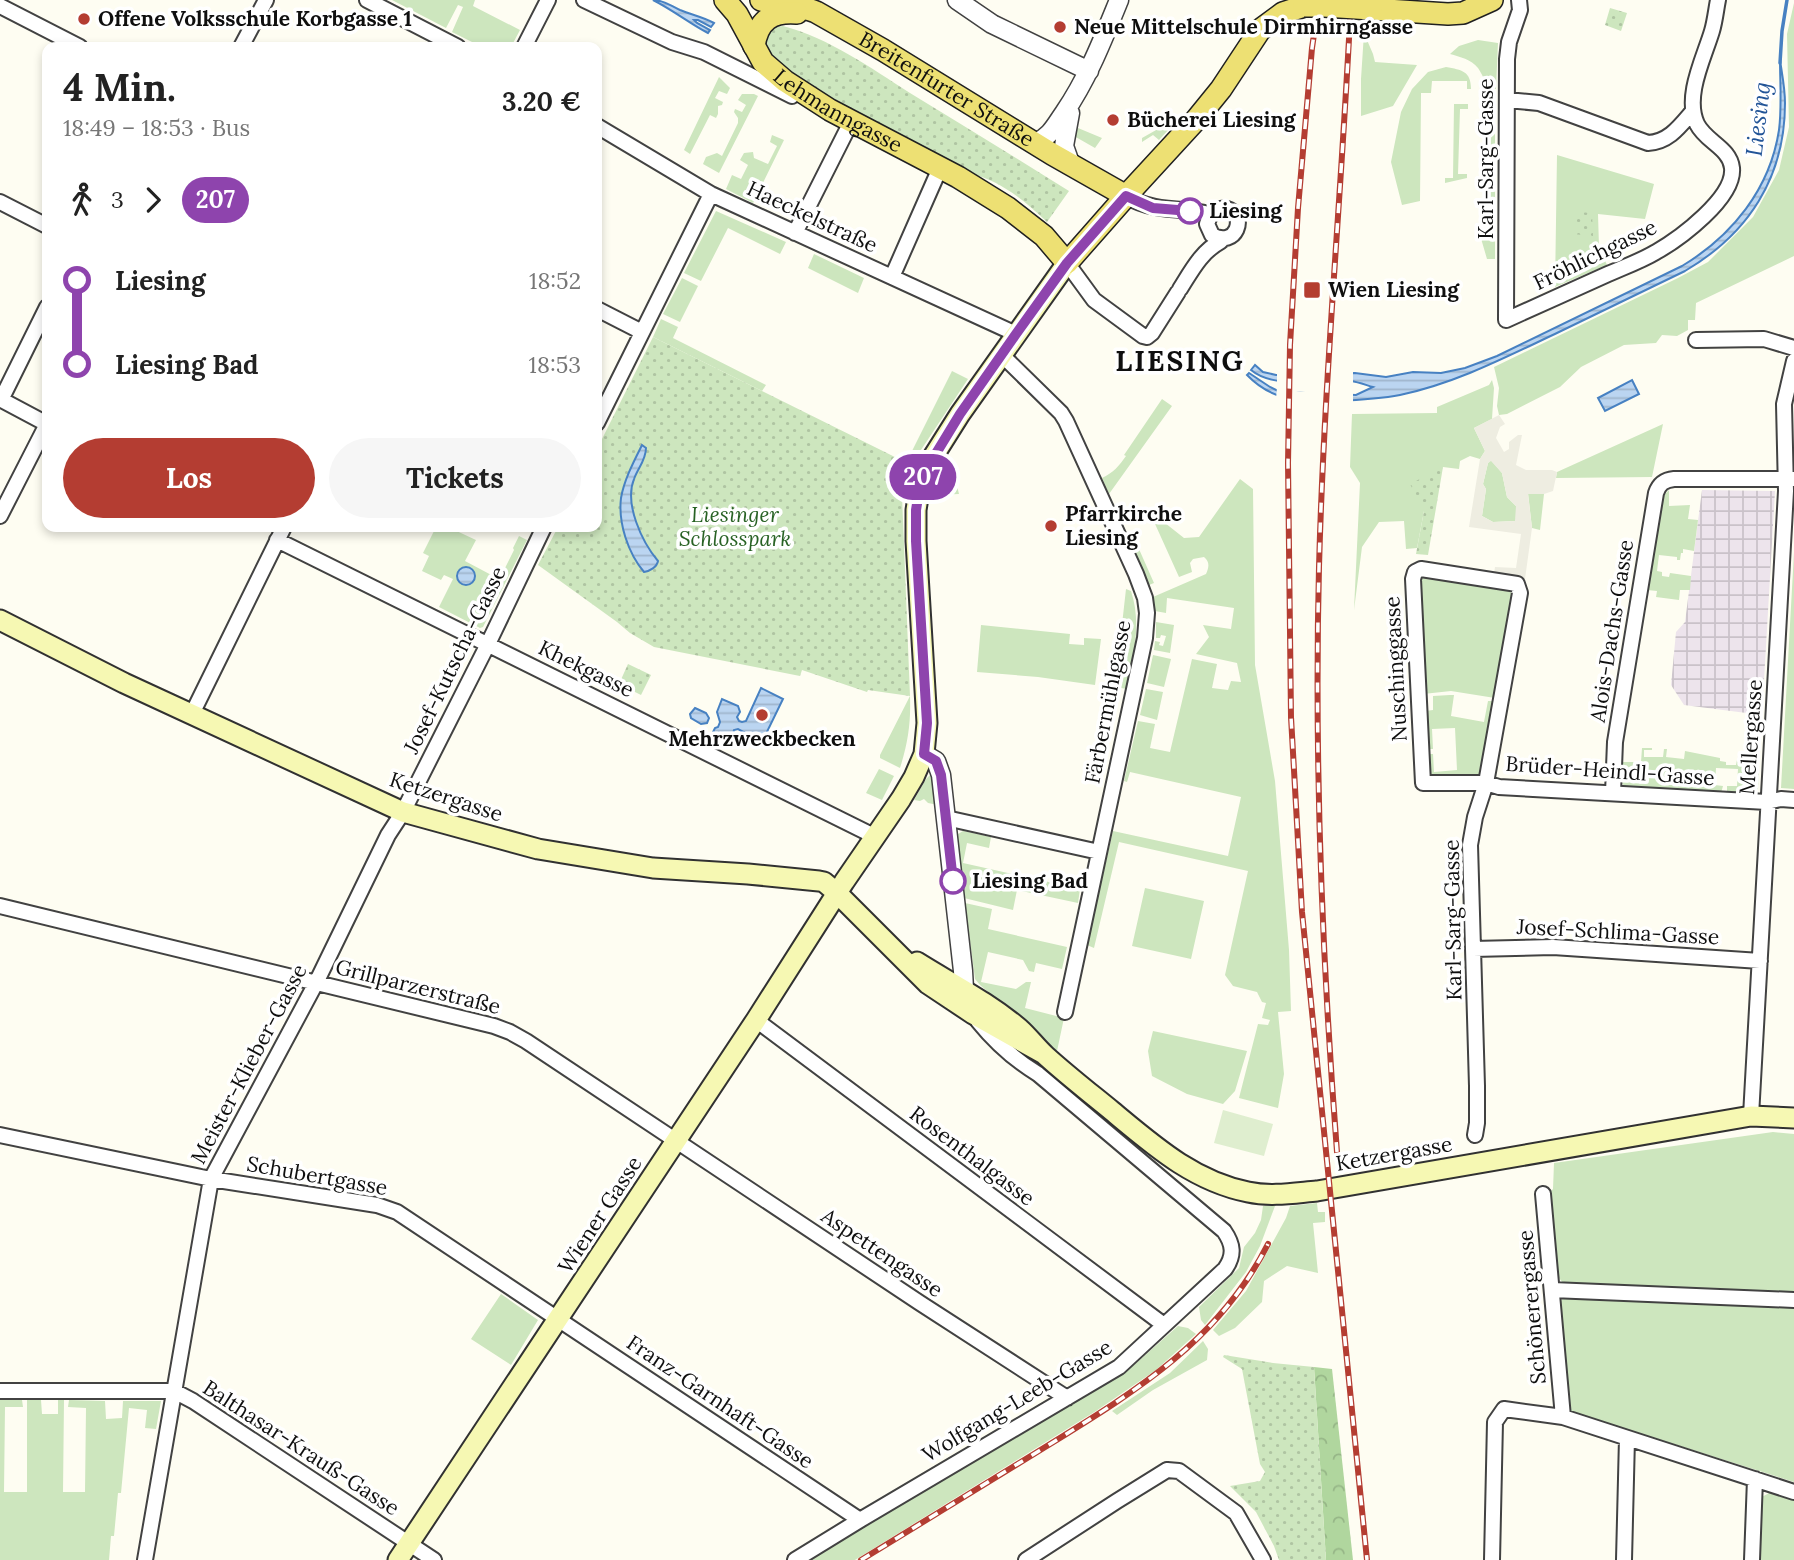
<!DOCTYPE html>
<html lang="de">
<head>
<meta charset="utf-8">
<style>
  body { margin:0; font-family:Lora,serif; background:#f6f6f6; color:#222; height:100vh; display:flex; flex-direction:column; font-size:26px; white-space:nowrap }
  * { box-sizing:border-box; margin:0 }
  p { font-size:23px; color:#767676 }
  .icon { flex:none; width:38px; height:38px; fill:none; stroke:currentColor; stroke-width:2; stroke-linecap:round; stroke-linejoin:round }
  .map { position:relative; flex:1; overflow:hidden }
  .details { position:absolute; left:42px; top:42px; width:560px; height:490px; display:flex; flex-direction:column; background:#fff; border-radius:14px; box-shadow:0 4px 10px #0003 }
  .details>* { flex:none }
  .badge { padding:0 14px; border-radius:23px; font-size:24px; line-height:46px }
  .map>.badge { position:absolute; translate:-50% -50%; box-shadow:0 0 0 4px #fff }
  .legs { display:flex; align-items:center; gap:10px; height:77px; padding:0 21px; font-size:23px }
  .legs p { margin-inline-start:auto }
  .overview { display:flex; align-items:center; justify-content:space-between; height:119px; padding:0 21px }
  h1 { font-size:38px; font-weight:800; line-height:52px }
  .action { display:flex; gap:14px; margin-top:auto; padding:14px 21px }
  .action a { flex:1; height:80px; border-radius:42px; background:#b43d32; color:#fff; font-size:28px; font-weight:800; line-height:80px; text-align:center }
  .action a+a { background:#f6f6f6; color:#222 }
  ul { padding:0 21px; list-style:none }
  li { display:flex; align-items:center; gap:24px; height:84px; font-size:26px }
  li i { display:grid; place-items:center; width:10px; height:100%; margin:0 9px; background:currentColor }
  li i::after { content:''; width:18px; height:18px; margin:-9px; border:5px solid; border-radius:50%; background:#fff }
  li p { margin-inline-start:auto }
  li:first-child i { background:linear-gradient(#0000 50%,currentColor 0) }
  li:last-child i { background:linear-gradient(currentColor 50%,#0000 0) }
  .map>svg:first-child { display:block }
</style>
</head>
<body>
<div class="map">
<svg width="1794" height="1560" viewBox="0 0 1794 1560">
  <defs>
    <pattern id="industrial-grid" width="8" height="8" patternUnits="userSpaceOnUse" patternTransform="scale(1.75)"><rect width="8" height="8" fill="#ede4ec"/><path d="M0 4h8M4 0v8" fill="none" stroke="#cac2c9"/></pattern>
    <pattern id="forest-crowns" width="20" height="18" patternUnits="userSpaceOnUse" patternTransform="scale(1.75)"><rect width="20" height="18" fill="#b0d69e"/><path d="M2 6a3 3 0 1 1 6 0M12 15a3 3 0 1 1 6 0" fill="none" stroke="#96b687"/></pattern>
    <pattern id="park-dots" width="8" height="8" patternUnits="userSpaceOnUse" patternTransform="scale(1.75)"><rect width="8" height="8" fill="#cde6be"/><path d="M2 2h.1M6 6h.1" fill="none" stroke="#afc4a2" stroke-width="1.8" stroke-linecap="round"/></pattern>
    <pattern id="water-rules" width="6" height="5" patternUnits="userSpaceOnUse" patternTransform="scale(1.75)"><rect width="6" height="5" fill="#bbd5f1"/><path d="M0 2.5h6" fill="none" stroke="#a0b6cd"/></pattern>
  </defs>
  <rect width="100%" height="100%" fill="#fefdf2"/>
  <path fill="url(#industrial-grid)" d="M1702,490l73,1 -13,224 -78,-10 -13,-20 5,-53 9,-10z"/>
  <path fill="#cde6be" d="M392,0h83l-2,6 47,24 -9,17h-29l-30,-15 11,-25 -5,-2 -12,23z
    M1794,3v253l-98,47 -1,17h-7v10l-11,6 -15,-1 -6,8 -32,2 -43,22 -21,20 -53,27 -8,1 -2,-9 2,-18 -5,-21 184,-89 30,-16 45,-45 26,-47 10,-43 -2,-93z
    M1364,33l9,21 2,8 42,3 -24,41 -32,10v-37z
    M1478,40l20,3 -2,46h-5c-6,-6 -8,-14 -13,-21 -7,-9 -18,-11 -28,-14l9,-8z
    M1446,67c16,3 25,4 25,22h-4v-8h-35l-1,12h-10l-1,108 -18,4 -11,-43 10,-50 11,-23 16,-17z
    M719,77l11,11 -3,6 -8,-3 -4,7 8,4 -1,3 -4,1v8l-2,4 -6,-3 -20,39 -6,-4z
    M742,94h12l4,2 -39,77 -16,-9 3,-7 11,-4 5,3 16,-33v-5l-4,-6 1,-3 7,3 4,-7 -8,-5z
    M1454,104h14v5h-8l-2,65h9v4l-22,5v-5h8z
    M1491,104h4v155h-8l-7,-24 9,-1z
    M1181,116l-22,24 -6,-5 -11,7v-4z
    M1078,128l24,10 -7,10 -21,-12z
    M772,135l12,5 -31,63 -27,-14 6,-14 9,4 7,-14 -8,-5 4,-7 9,-1 1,6 14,6 9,-18 -7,-4z
    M1557,155l97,29 -9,35 -47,-5 1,33 8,18 -52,22z
    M716,211l70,31 -6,12 -52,-26 -27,53 -17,-8z
    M814,254l50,24 -6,15 -50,-25z
    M682,278l16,8 -18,36 -17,-8z
    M661,319l17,8 -5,11 93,47 -4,6 -109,-54z
    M952,371l16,8 -57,86 -5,-2z
    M1492,380l2,8 -2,31 -18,9 11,23 -5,8 -10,-3 -10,5 -1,8 -16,-2 -19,44 -7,37 -11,1 -2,-28 -25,1 -17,25 -8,63 6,-127 -10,-16 2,-53 85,-1v-6l52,-22z
    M1162,399l10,7 -63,88 -7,-16c11,-5 17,-12 24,-22l-2,-1z
    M1663,424l-11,53 -96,1 1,-6z
    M951,458l2,9h-3l3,19h4l2,8 -26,1z
    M1491,460l11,13 5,24 9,9v15l-23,1 -11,-6 4,-27 -3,-5 5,-21z
    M1240,479l13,10 2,176 20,116 14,169 2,61 -13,1 6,62 -6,34 -39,-10 19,-74 10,1 2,-5 -8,-2 4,-15 -4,-1 -5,-10 -24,-6 -8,-11 23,-104 -129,-29 -25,106 -7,-3 26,-114 115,25 13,-59 -111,-25 -3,10 -3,-1 14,-60 17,3 -5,24 20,4 22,-93 25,5 -5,24 16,2 3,-9 10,1 -4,-19 -41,-9 13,-17 -6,-12 28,4 3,-21 -67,-10 -1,15 -11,-2 -2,-14 53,-23c3,-7 4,-12 -2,-17l-11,2 -3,4 2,9 -13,5 -28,-62 9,-3v7l24,19 15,-1z
    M1669,490v16l21,-1 -2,14 10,1 -4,31 -11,-2v4h-2l-1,7h-3v-3l-18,-2 -2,16 5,1v4l7,1 1,-4 21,3 -1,14h-10l-1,10 -23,-3 1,-6 -10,-1 16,-94z
    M1528,493l16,1 -4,36 -8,-2z
    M436,527h12l28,13 -11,21 32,17 4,-6h2l11,-22 -1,-2 6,-12 8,4 -44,87 -3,1 -41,-21 14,-28 -9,-4 -3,5 -19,-9 7,-15 -6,-3z
    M1131,531l23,52 -5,2 -23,-52z
    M1794,552v237l-13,-1z
    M1424,575l84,13 4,6 -17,104 -44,-7 -28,3 -5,-114z
    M1126,589l5,2c11,33 2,65 -4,98l-12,-2z
    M1156,622l18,3 -4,28 -16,-3 1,-9 5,1 -1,3 4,1 3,-10 -5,-1 -1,3h-4z
    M981,625l89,9 -1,10 15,1v-7l17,1 -6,46 -57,-8 -61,-5z
    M1153,655l18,4 -7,28 -17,-4z
    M1146,689l17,3 -6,28 -17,-5z
    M1450,695h4l-3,21 33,6 4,-21h5l-11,65 -4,10 -46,2 -4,-4 -2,-20h7l1,18 23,-2 -2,-42 -23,1 1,20h-7l-1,-38 8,-1v-14z
    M910,696c1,26 -2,47 -10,72l-20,-10v-3z
    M1642,748h10v2h-8v7h19l1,-8h3l-1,8 18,2 1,-8 35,7v3l6,1v3h10l1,-5 22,4 -1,25 -6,5h-25v-8h10l1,-17 -22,-1 -1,17 8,1 -2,7 -95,-5 -5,-6 1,-20h19z
    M879,769l15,7 -12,24 -16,-7z
    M932,773l6,32 -10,-2 -4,-4 -4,2 -6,-1 12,-21z
    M963,831l28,6 -2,11 -22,-5 -4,20 117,26 -2,14 -61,-13 -4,20 -49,-12 -7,-58 1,-6z
    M1145,888l59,13 -13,58 -59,-13z
    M965,903l27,6 -4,20 79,18 -5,22 -26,-6 -2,9 -5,-1 -6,-11 -35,-8 -7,30 35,7 10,-7h5l-6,26 39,10 -7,33 -77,-66 -5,-6z
    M1153,1031l94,20 -12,40 -12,13 -36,-10 -35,-18 -4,-25z
    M1773,1132l21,2v158l-231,-9 -8,-10 -7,-79 5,-5 1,-26z
    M1317,1203l1,9h7v10l-12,1 5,50 -31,-7 -23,15 -2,21 -27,26 -16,8 -6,-6 33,-39 40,-73 4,-12z
    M1263,1206h12l-15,40 -14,26 -41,53 -4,-5 -2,-13 40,-39 5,-21 11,-14 6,-13z
    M501,1294l37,26 -27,45 -40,-26z
    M1565,1296l229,10v176l-225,-71 -9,-109z
    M1178,1326l10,2 8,6 -40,36 -60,41 -241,149h-48l327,-195z
    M1203,1341l5,8 -1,11 -54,30 -36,25 -5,-4 58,-38z
    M0,1400h22l1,7h-18l-1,85h23v-92h14l1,14h16v-14h6l-1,92h22l1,-84 -18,-1 1,-7 36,1 1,18 16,-1 1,-17h38l-5,28 -11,-1 2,-18 -18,-2 -8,85h-3l-4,43h-3l-2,24h-109z
    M1773,1491l21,8v61h-37l1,-61z"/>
  <path fill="url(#forest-crowns)" d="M1314,1367l18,2 21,191h-27z"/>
  <path fill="url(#park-dots)" d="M1610,8l17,5 -6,18 -16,-6z
    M783,26c46,12 88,42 127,67 53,32 106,65 159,98l-22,31c-21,-20 -47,-42 -76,-48l-176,-93 -28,-27 -2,-10 2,-11 7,-6z
    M1579,212l13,1 1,23 -20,-2z
    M653,337l258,128 -9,30 8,201 -42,-6 -1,2 -65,-22 -2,6 -146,-29 -24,-14 -13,-11 -79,-57 20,-38h39v-78z
    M1443,467l-15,88 -12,-1 8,-43 -14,-27z
    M628,664l23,11 -10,20 -22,-11z
    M1224,1355l49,8 41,4 12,193h-47l-5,-14 -18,-34 -26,-26 30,-5 5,-9 -5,-8 -18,-95 -19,-12z"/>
  <path fill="#dfeecf" d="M1223,1110l50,14 -9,32 -50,-13z"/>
  <path fill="#eeede1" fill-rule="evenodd" d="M1499,415l6,9 -5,3 -4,11 8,14 5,-3v-7l9,-7h4l-6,30 10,5h26l5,2 -4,19 -9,3h-16l4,34 -7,51 -31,-5 1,-7 21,1 5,-34 -52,-7 11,-68 5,-8 -11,-23zM1491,461l11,12 5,24 9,9 -1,15 -22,1 -11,-6 4,-27 -3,-5 5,-21z"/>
  <path fill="url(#water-rules)" stroke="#4781c2" stroke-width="2" d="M653,0c11,0 18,6 27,10 12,5 23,7 34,13l-3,4 -13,-7h-4l3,3 13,7 -2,3c-19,-10 -35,-23 -55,-33z
    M1780,60c2,14 5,28 5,43 0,75 -37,131 -100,168 -42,20 -84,41 -126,61 -51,24 -102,51 -159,63 -21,4 -42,5 -64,6 -34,2 -64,0 -89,-26l2,-2 21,14 10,5 76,3 17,-8c-7,-2 -15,-5 -22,-6 -29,-2 -76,9 -100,-11l4,-5 8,7 13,3 79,-2 31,4 27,-5 28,1 24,-5 32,-12 185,-90c50,-30 88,-77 97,-136 3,-23 1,-47 1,-70z
    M1632,380l7,14 -34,17 -7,-13z
    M642,445l4,3c0,12 -8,20 -12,31 -10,25 8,63 24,82 -1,6 -8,10 -14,11 -16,-19 -26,-49 -23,-74 3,-18 13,-37 21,-53z
    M457 576a9 9 0 1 1 18 0a9 9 0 1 1-18 0Z
    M761,688l22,11 -21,43 -24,-13 -4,1 -2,6 -6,2 -13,-6 2,-4 3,-1 2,-5 -3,-10 5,-13 16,7 2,6 -3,5 2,4 3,1 4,-1z
    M695,708l11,5 3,5 -2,5 -6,1 -10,-6 -1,-4z"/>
  <path fill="#fefdf2" d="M1277,371l76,1v13l-73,-1h-3z
    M1277,387l24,5 52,-1v13l-38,2 -23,-3 -16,-4z"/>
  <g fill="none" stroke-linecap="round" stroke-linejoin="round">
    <path stroke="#4781c2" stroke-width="3.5" d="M1780,63l2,-32 5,-31"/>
    <defs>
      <path id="minor" d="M367,0l91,47
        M584,0l88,42 32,10 88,44
        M1519,0l1,10 -11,32 -2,17 -1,261c34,-15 68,-31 102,-46 16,-7 33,-13 48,-22 23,-13 79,-54 76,-84 -2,-20 -26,-26 -35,-44 -13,-28 7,-66 15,-93 3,-10 4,-21 6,-31
        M0,6l80,41
        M241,47l25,-47
        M524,47l24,-47
        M1507,100l32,3 109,40c21,-1 32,-17 45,-32
        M597,126l114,68 305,140
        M1126,196c21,13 44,13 69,15 4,1 12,3 16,2 6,-2 8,-6 16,-4 21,6 9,40 -15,26l-5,-11 4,-11
        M0,202l47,24
        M795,233l56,-111
        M1067,263l27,37 49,36 4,1 5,-4 26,-41
        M892,277l48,-109
        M1180,289c12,-19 21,-37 41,-48
        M597,309l45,23
        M1696,340l68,-1 30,9
        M1002,355l59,58 5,8 70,153 9,24 2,15 -2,25 -80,374
        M0,399l47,25
        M1,400l46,-93
        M597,423l114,-229
        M0,516l47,-92
        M277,540l599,297
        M192,714l92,-187
        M1613,793l2,-51 41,-249c3,-9 8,-13 18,-14h120
        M946,818l153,34
        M0,906l494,120 16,6 16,9 394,262 147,95
        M1473,949l80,-2 207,14
        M756,1020l408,305
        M1751,1116l35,-625 -2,-87 10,-43
        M0,1135l211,44 166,26 20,7c155,102 308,206 463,308
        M1475,1135l2,-12v-37l-7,-241 5,-28 11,-34 34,-190 -3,-9 -96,-15 -6,3 -2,7 10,204h63l13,4 268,15 14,-3 13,1
        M1543,1194l20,223
        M1552,1290l242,10
        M0,1391h174l19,10 241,159
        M1167,1470l12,1 57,42 27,47
        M145,1560l66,-381 105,-196 72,-148 15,-23 85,-168 56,-117
        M795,1560l65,-40 259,-153 106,-98c10,-14 8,-25 -1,-38l-186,-157c-23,-14 -43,-32 -60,-53
        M1026,1560l91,-59 50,-31
        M1492,1560l3,-138 9,-13 59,8 231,75
        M1624,1560l3,-122
        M1752,1560l3,-81"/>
      <path id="tertiary" d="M957,0l35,24 97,47
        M1035,143c15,-6 20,-17 29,-30 24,-35 39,-74 55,-113
        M1070,163l-6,-17 6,-33
        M924,754l12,7 5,14 22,196 1,18 -6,11"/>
      <path id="secondary" d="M0,620l124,63 279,129 135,37 115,19 95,6 71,7 5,1 13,11 91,91 45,30 71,40
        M917,962c35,22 71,40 103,67 9,8 17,19 26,27 21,19 44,37 66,55 41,34 81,70 136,81 23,5 46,1 69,-1l434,-75 43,2
        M398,1560l358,-540 88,-138 57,-83 13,-22 10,-23 3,-31 -11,-182v-31l4,-25 11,-25 29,-46 107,-151"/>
      <g id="primary">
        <path id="s1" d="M725,0l12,14 26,48 22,19 45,29 128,67 50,31 36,28 23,27 59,-67 69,-75 26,-32 39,-59 23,-17 21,-7"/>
        <path id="s2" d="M761,0c18,7 37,4 55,12l67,38 169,104 74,42"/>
        <path d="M1371,9l77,5 15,-1 29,-13"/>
        <path d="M754,46c4,-26 18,-35 43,-33"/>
      </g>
    </defs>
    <use href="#minor" stroke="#424242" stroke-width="18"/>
    <use href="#tertiary" stroke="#424242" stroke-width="21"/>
    <use href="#secondary" stroke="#313131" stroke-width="23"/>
    <use href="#primary" stroke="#202020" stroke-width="24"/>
    <use href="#minor" stroke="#fff" stroke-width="14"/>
    <use href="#tertiary" stroke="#fff" stroke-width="18"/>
    <use href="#secondary" stroke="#f6f8b3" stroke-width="19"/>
    <use href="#primary" stroke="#ede073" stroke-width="21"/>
    <defs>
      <path id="rail" d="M1319,0l-7,48 -14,160 -8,137 -2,118 3,254 11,195 65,648
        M1337,1152c-15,-194 -23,-390 -18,-585 5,-189 23,-378 32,-567
        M861,1560c56,-34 112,-69 168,-103 95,-59 187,-110 239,-213"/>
    </defs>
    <use href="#rail" stroke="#b43d32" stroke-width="6"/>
    <use href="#rail" stroke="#fff" stroke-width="3.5" stroke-dasharray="10" stroke-linecap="butt"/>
    <defs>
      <path id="primary-bridge" d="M1304,6h20l47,3"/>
    </defs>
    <use href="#primary-bridge" stroke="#202020" stroke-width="24" stroke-linecap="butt"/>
    <use href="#primary-bridge" stroke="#ede073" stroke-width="21"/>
  </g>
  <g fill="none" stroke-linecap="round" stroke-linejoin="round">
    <defs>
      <path id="line-1" d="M953,881l-12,-106 -5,-14 -12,-7 3,-31 -11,-182v-31l4,-25 12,-25 28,-46 56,-80 51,-71 59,-67 27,12 37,3"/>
    </defs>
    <use href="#line-1" stroke="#fff" stroke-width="16"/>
    <use href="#line-1" stroke="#8e44ad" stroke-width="10"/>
  </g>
  <g fill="#b43d32" stroke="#fff" stroke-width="2.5">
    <circle cx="84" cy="19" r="7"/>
    <circle cx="1060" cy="27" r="7"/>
    <circle cx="1113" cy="120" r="7"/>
    <rect x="1303" y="281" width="18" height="18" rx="3.5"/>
    <circle cx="1051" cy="526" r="7"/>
    <circle cx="762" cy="715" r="7"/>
  </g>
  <g fill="#fff" stroke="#8e44ad" stroke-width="3.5">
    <circle cx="1190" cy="211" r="12"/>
    <circle cx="953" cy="881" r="12"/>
  </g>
  <g text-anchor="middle" stroke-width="7" stroke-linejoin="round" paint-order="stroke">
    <g font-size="21" font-weight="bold" fill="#0f0f0f" stroke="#fff" text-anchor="start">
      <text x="98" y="26">Offene Volksschule Korbgasse 1</text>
      <text x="1074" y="34">Neue Mittelschule Dirmhirngasse</text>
      <text x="1127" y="127">Bücherei Liesing</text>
      <text x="1328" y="297">Wien Liesing</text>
      <text x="1065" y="521">Pfarrkirche<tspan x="1065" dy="24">Liesing</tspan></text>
      <text x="762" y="746" text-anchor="middle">Mehrzweckbecken</text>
    </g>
    <g font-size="21" fill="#0f0f0f" stroke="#fff">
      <text dy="7" stroke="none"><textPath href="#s2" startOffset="208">Breitenfurter Straße</textPath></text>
      <text dy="7" stroke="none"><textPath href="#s1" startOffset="163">Lehmanngasse</textPath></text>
      <text transform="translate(1486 159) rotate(-90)" y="7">Karl-Sarg-Gasse</text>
      <text transform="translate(812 217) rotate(25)" y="7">Haeckelstraße</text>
      <text transform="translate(1595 255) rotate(-26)" y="7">Fröhlichgasse</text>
      <text transform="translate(1612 631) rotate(-81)" y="7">Alois-Dachs-Gasse</text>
      <text transform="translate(455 660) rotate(-64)" y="7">Josef-Kutscha-Gasse</text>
      <text transform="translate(586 669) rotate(26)" y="7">Khekgasse</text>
      <text transform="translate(1396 669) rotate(-93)" y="7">Nuschinggasse</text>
      <text transform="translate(1108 702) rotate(-79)" y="7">Färbermühlgasse</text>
      <text transform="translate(1751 737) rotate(-86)" y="7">Mellergasse</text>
      <text transform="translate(1610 771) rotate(4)" y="7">Brüder-Heindl-Gasse</text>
      <text transform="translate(446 797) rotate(18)" y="7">Ketzergasse</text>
      <text transform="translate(1453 920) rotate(-91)" y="7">Karl-Sarg-Gasse</text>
      <text transform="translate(1618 932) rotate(3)" y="7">Josef-Schlima-Gasse</text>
      <text transform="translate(418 987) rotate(14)" y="7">Grillparzerstraße</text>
      <text transform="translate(249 1064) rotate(-62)" y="7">Meister-Klieber-Gasse</text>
      <text transform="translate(1394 1154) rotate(-10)" y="7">Ketzergasse</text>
      <text transform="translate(972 1156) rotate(37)" y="7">Rosenthalgasse</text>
      <text transform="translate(317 1176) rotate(10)" y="7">Schubertgasse</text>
      <text transform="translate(600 1215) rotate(-57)" y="7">Wiener Gasse</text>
      <text transform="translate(882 1253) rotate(34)" y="7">Aspettengasse</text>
      <text transform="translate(1532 1307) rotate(-95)" y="7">Schönerergasse</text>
      <text transform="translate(1017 1401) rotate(-31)" y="7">Wolfgang-Leeb-Gasse</text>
      <text transform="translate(720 1402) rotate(34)" y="7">Franz-Garnhaft-Gasse</text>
      <text transform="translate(301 1448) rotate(33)" y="7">Balthasar-Krauß-Gasse</text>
    </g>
    <g font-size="21" font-weight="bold" fill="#0f0f0f" stroke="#fff" text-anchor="start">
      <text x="1209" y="218">Liesing</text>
      <text x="972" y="888">Liesing Bad</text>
    </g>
    <g font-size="21" font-style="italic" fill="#286224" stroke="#fff">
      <text x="735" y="522">Liesinger<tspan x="735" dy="24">Schlosspark</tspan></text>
    </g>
    <g font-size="23" font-style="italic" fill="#225497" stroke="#fff">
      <text transform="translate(1758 119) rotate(-83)" y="8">Liesing</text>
    </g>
    <g font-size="28" font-weight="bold" letter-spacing="2" fill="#0f0f0f" stroke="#fff">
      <text x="1180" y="371">LIESING</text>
    </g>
  </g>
</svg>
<b class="badge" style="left:923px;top:477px;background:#8e44ad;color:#fff">207</b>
<section class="details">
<div class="overview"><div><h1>4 Min.</h1><p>18:49 – 18:53 · Bus</p></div><b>3.20 €</b></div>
<div class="legs"><svg class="icon" aria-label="walk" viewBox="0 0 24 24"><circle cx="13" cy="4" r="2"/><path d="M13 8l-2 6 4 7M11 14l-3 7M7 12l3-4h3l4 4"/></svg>3<svg class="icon" aria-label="forward" viewBox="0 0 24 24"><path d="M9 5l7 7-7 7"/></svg><b class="badge" style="background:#8e44ad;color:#fff">207</b></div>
<ul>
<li><i style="color:#8e44ad"></i><b>Liesing</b><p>18:52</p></li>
<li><i style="color:#8e44ad"></i><b>Liesing Bad</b><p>18:53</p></li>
</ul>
<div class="action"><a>Los</a><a>Tickets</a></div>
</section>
</div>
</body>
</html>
